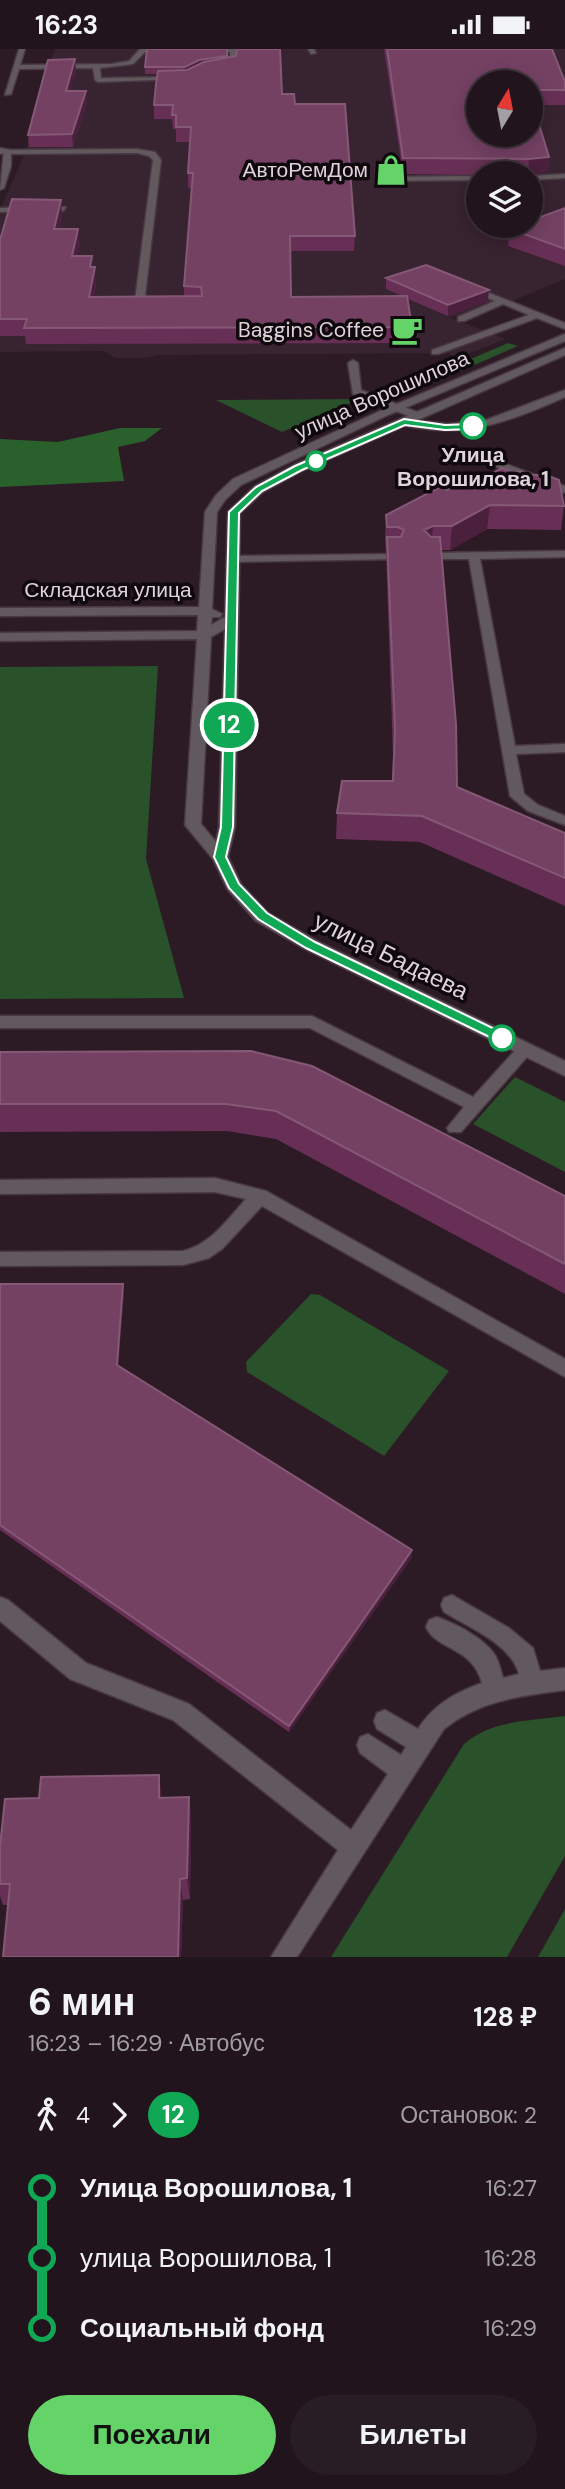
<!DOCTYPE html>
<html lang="ru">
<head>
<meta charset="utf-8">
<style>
  body { margin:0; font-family:"DM Sans",sans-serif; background:#291d25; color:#f1f3f6; height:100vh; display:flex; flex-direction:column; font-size:26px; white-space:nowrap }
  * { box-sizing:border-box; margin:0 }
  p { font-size:23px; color:#a29ea3 }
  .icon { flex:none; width:38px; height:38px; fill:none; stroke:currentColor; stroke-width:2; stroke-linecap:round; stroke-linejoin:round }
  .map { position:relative; height:1908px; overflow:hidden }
  .details { display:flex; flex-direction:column; background:#21141c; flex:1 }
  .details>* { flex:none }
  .badge { padding:0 14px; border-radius:23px; font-size:24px; line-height:46px }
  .needle { width:46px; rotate:10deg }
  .controls { position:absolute; left:466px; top:21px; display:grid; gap:14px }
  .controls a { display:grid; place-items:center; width:77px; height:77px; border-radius:50%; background:#21141c; box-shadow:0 4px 18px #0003,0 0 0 2px #3e333b; font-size:35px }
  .map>.badge { position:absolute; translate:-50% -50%; box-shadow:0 0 0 4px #fff }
  .legs { display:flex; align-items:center; gap:10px; height:77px; padding:0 28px; font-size:23px }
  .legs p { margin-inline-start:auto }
  .head { display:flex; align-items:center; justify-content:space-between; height:119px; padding:0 28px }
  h1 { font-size:38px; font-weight:700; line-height:52px }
  .primary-button { display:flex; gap:14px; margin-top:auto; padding:14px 28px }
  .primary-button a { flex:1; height:80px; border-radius:42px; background:#64d468; color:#111; font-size:28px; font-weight:700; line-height:80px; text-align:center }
  .primary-button a+a { background:#291d25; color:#f1f3f6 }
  ul { padding:0 28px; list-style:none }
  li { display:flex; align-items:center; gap:24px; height:70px; font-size:26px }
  li i { display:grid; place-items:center; width:10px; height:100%; margin:0 9px; background:currentColor }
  li i::after { content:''; width:18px; height:18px; margin:-9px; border:5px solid; border-radius:50%; background:#21141c }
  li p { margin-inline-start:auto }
  li:first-child i { background:linear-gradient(#0000 50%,currentColor 0) }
  li:last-child i { background:linear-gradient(currentColor 50%,#0000 0) }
  .status { display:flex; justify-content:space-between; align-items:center; height:49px; padding:0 35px; background:#21141c; direction:ltr }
  .status svg { height:19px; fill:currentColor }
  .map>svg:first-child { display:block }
</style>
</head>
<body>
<div class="status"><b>16:23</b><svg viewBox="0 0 49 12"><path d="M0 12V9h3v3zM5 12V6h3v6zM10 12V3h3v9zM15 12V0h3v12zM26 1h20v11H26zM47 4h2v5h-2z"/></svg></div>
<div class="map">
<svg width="565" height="1908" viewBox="0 0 565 1908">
  <rect width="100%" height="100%" fill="#2c1b25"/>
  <path fill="#382330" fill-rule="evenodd" d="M55,0h510v230l-53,22 -8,-3 -53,20 55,21 -53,21 -4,-7 -289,2 -17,3h-28l-11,-7 -104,1v-142l25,-57 23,-86zM478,33h52v53h-52zM478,124h52v53h-52z"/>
  <path fill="#29512a" d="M508,294l10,3 -115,50 -9,-4z
    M360,350l-78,33 -66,-32z
    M158,617l-12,193 38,139 -184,1v-332z
    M515,1028l50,25v70l-92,-48z
    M311,1245l9,1 129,76 -65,85 -137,-84 -1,-10z
    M565,1667v140l-58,101h-176l133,-213c27,-24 66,-23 101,-28z
    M565,1860v48h-27z"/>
  <path fill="#2a602c" d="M120,379h42l-17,13 -27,6 6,34 -124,6v-48l58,3z"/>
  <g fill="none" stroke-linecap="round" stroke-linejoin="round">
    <defs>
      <path id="service" d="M19,0h6l-5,16 91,-1 18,-3 11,-12h31l-3,3h-23l-12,12 -33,4 1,10 76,-1 3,2 -82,3 -3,-2 -2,-12 -74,1 -8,25 -6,1z
        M205,0h31v18l-17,3v-2l11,-2v-14h-22z
        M308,0h6l2,4 -5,1z
        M137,100l18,3 6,8 -17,145 8,3 -5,3 -13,-3 19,-148 -4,-4 -12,-3 -126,1v12l-7,22 -4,2 4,-40z
        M565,125v4l-35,2v-4z
        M478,127v4l-97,1 -4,-2 4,-2z
        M66,158l-3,4 -63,1v-4z
        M469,236l96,38v6l-28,-11 -99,36h-6v-4l97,-35 -26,-11 -39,17h-6v-4l37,-16 -29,-11 -1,-2z
        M353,311l5,3 3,27 61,24v4h-8l-61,-24 -5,-31z
        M498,412l67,25v7l-71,-27v-4z
        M565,502v6l-85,2 35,187 50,-2v8l-49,2 8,40 14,11 27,11v9l-37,-14 -18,-15 -41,-237h-38l-6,-3 6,-3z
        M396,505l4,1v4l-167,3 -6,-3 6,-3z
        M0,967h312l161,81 46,-51h12l2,4 -72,82h-12l-2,-4 17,-21 -154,-79h-310z
        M215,1129l51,13 299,168v18l-303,-171 -40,43 -13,9 -26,7 -183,1v-14l183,-1c28,-7 44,-31 63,-52l-31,-7 -215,2v-14z
        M452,1546l57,33 24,20 7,23 25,-3v22c-44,6 -85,10 -121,39l-147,228h-26l67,-107 -165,-130 -103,-41 -70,-58v-24l8,3 78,63 103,41 162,126 37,-56 -28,-21 -3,-8 3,-8 8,-3 33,21 5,-8 -29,-18 -3,-8 3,-8 8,-3 33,19c16,-25 37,-36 64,-46 -10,-37 -45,-32 -56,-56l3,-7 8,-3c19,7 47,21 58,38 4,7 6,16 8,23l16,-4c-8,-30 -49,-46 -75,-62l-3,-7 3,-7z"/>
      <path id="minor" d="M0,99l10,2 1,2 -11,2z
        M565,341v7c-47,21 -94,40 -146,31 -8,-1 -15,-2 -21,-6l6,-3 44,5 38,-4z"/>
      <path id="tertiary" d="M565,285v7l-177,74 -147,70 -16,15 -8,12 -5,97 10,5 -2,3h-8l-1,8 14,-8 3,-105 27,-26 39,-21 271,-117v7l-263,116 -39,21 -23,21 -5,314 -7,30 13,27 27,29 49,28 248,120v15l-260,-127 -49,-28 -28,-31 -15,-31 -28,-34 12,-186 -197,2v-8l197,-2 1,-16 -198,1v-8l199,-1 6,-95 11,-17 17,-16 147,-68zM225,580l-6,198 -3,15 -15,-18 10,-187z"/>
    </defs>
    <use href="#service" stroke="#493842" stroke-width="3"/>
    <use href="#minor" stroke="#493842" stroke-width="3"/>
    <use href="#tertiary" stroke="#493842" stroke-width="3"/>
    <use href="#service" fill="#62595e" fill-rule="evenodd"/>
    <use href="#minor" fill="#62595e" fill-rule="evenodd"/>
    <use href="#tertiary" fill="#62595e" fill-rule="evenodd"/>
  </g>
  <path fill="#672f55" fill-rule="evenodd" d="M227,0v9l55,36 13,10 60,132 -1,15h-64l1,46 111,-1 -16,-7v-11l102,23 -40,15 -40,-17 4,28 -1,16 -385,1 -1,-8h-25v-96l62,-25 -3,14 21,15 -3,12 16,11 3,16 -2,14 90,-1v-10l8,-98h-4v-15l2,-31h-14v-13h-3l-1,-10h-18v-14l3,-31h-12v-7z
    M384,0h168l13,33v23h-32l16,52 -1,15 -70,1v2l-75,-1zM478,33h52v53z
    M75,10l1,12 -6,20 17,12 -14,44h-44l-1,-12z
    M565,159v58l-57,-20 2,-17z
    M512,423l14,3 38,31 -3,24 -74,-1 -37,21h-9l16,237 108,46v73l-145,-64 -84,-3 1,-26 55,-32 1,-25 -7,-205 -1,-12 1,-24 60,-25 38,-3 1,-10z
    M0,1003l312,14 253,130v98l-289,-155 -49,-8 -227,1z
    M0,1235h123l1,7 -6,74 294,185v7l-123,175 -289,-202z
    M189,1748l2,22 -1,80 -7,1 -2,57h-178l5,-52h-5l-3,-9v-50l162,-48z"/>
  <path fill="#4a203c" d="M227,7v7l-42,11v-7l14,-7z
    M75,10l1,12 -9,32 -1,-12z
    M86,42l1,12 -14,44 -1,-13z
    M549,108l-1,15 -18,3v-2h-2l1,-14z
    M61,151l1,15 -7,29 -1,-15z
    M78,180l2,15 -6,28 -2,-16z
    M95,218l1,16 -5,30 -2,-16z
    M489,241l-1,11 -40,15v-11z
    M490,456l-3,24 -37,21 2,-24z
    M433,477l-2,24 -7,-20z
    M123,1235l1,7 -6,81 -1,-7z
    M412,1501v7l-123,175v-6z
    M159,1726l3,22 -3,1z
    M189,1748l2,22 -1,80 -3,-21z
    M180,1830l3,21 -2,57h-3z"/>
  <path fill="#744163" stroke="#855876" stroke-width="2" d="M147,0h80v7l-28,4 -14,7h-40z
    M237,0h43l2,45h12l1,10h50l10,132h-65l1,61 116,-1 5,31 -388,1 3,-9h-27v-79l12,-41 49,1 -7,29h24l-6,27h20l-2,11h5l-6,30 113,-1 -1,-9 -17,-1 9,-113h-5l3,-46h-15v-12h-4l1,-10h-19l2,-21 2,-13 29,-1 17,-8 32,-6z
    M387,0h165l13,33v8h-35v-8h-52v53h52v-40l19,62 -20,2 -126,-1z
    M75,10l-9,32h20l-14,43 -44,1 20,-75z
    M565,159v41l-55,-20 8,-3h12v-5z
    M426,216l63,25 -41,15 -62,-27z
    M502,419l10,4h13l1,3h20l13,5 5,26 -74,-1 -38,21h-19l-9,4 7,7h9l16,187 1,63 108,46v45l-143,-62 -85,-3 5,-32h51l2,-51 -8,-193h14l3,-7 -6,-3h-11l-1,-12 54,-28 6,3 6,-3h35l-2,-10z
    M251,1002l61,15 253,130v68l-289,-153 -50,-7h-226v-52z
    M0,1235h123l-6,81 295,185 -123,176 -289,-201z
    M159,1726v23l30,-1 -2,81 -7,1 -2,78h-175l7,-73h-10v-38l5,-47 34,-1 2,-21z"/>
  <path fill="#10a855" stroke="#fff" stroke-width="2" d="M404,370l41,6 28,-1 4,2 -4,3 -28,1 -40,-5 -103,45 -40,21 -23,22 -6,314 -7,30 13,27 28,29 48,29 192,93 2,3 -7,5 -196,-95 -48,-29 -29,-31 -15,-31 7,-30 8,-315 27,-25 39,-21z"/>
  <defs>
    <symbol id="shop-bare" viewBox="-9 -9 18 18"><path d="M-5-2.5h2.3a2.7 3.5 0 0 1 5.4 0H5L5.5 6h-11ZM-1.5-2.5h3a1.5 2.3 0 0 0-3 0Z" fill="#64d468" stroke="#0f080d" stroke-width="2.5" paint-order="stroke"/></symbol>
    <symbol id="cafe-bare" viewBox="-9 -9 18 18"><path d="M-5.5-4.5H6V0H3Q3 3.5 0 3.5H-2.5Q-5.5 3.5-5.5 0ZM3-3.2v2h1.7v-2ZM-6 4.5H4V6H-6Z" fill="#64d468" stroke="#0f080d" stroke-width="2.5" paint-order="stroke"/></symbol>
  </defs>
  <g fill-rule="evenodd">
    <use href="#shop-bare" x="369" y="99" width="44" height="44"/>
    <use href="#cafe-bare" x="385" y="259" width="44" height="44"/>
  </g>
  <g fill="#fff" stroke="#10a855" stroke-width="3.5">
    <circle cx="473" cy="377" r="12"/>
    <circle cx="316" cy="412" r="9"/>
    <circle cx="502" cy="989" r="12"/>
  </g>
  <g text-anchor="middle" stroke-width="7" stroke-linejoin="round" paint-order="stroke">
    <g font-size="21" fill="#dfd3da" stroke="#0f080d" text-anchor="end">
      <text x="368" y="128">АвтоРемДом</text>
      <text x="384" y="288">Baggins Coffee</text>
    </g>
    <g font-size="21" fill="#dfd3da" stroke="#0f080d">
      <text transform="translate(382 346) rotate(-24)" y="7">улица Ворошилова</text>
      <text x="108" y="548">Складская улица</text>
    </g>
    <g font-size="21" font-weight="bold" fill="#dfd3da" stroke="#0f080d">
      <text x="473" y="413">Улица<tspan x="473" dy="24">Ворошилова, 1</tspan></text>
    </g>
    <g font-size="24" fill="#dfd3da" stroke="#0f080d">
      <text transform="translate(391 907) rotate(26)" y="8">улица Бадаева</text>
    </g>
  </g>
</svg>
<div class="controls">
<a><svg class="needle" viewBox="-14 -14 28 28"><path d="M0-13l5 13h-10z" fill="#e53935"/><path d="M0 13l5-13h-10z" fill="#a29ea3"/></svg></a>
<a><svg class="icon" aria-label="layers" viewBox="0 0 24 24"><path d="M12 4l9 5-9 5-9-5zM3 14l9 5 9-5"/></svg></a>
</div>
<b class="badge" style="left:229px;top:676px;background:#10a855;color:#fff">12</b>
</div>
<section class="details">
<div class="head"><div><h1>6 мин</h1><p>16:23 – 16:29 · Автобус</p></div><b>128 ₽</b></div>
<div class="legs"><svg class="icon" aria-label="walk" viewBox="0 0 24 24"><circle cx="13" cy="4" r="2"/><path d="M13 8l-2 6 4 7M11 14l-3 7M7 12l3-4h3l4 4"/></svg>4<svg class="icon" aria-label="forward" viewBox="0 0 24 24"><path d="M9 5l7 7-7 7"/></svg><b class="badge" style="background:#10a855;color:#fff">12</b><p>Остановок: 2</p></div>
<ul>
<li><i style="color:#10a855"></i><b>Улица Ворошилова, 1</b><p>16:27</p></li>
<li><i style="color:#10a855"></i><span>улица Ворошилова, 1</span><p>16:28</p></li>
<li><i style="color:#10a855"></i><b>Социальный фонд</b><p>16:29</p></li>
</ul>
<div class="primary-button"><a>Поехали</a><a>Билеты</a></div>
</section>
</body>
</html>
